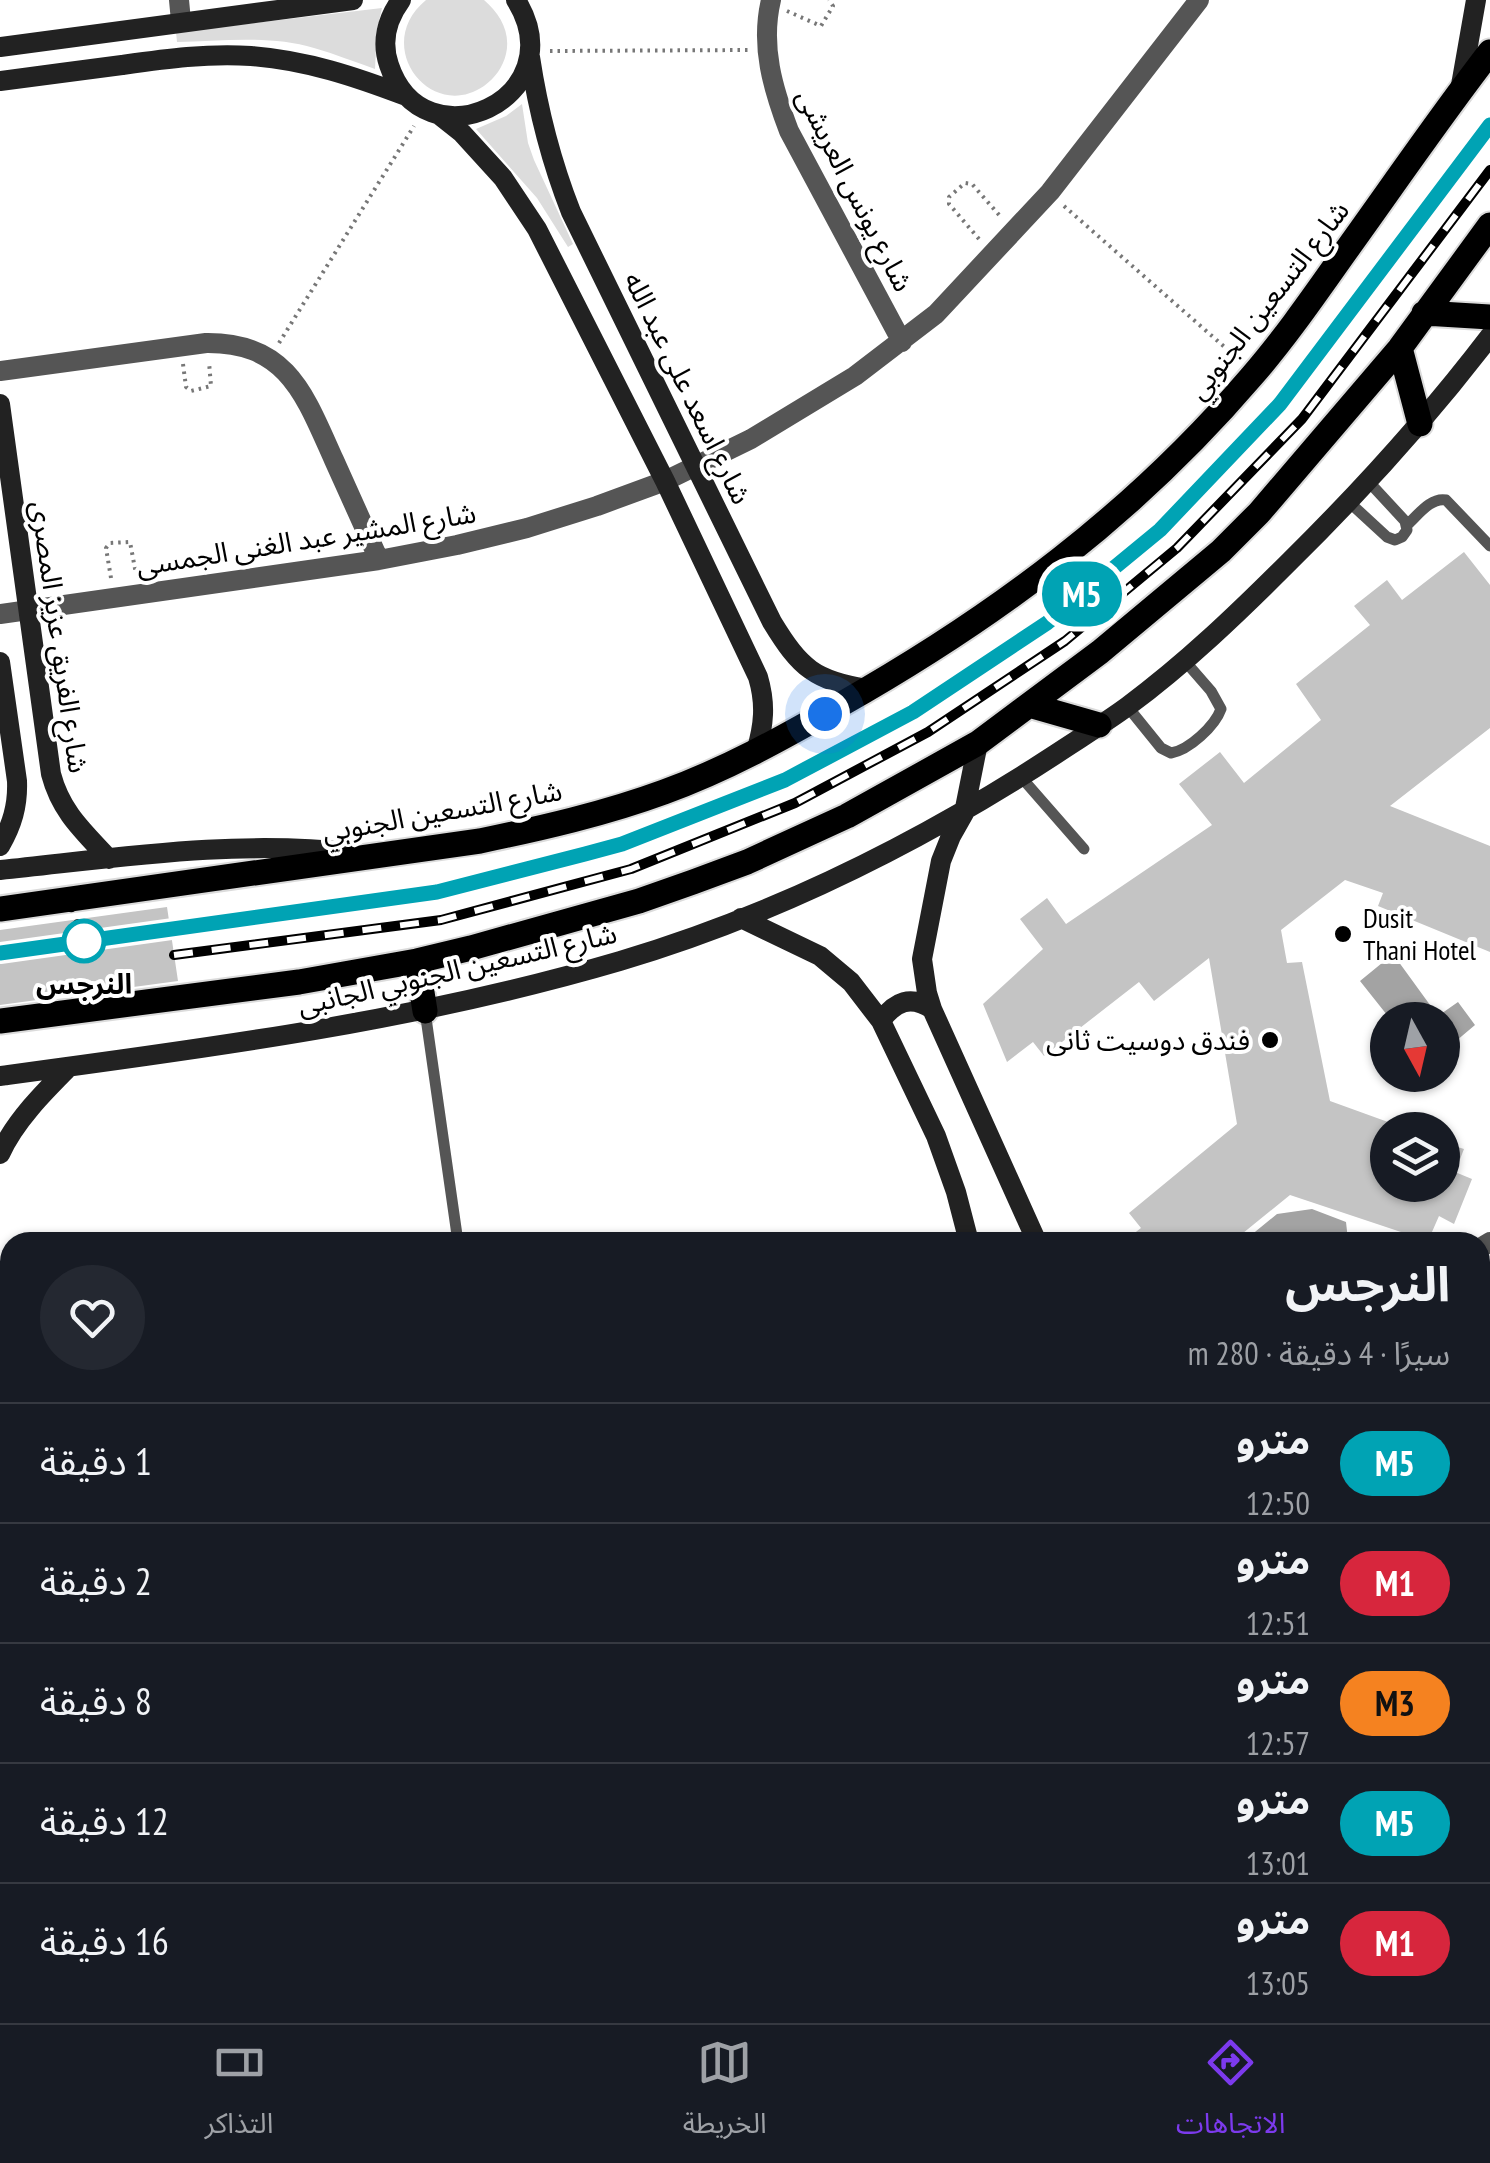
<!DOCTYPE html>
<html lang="ar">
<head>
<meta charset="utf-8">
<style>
  body { margin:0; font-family:"PT Sans Narrow","Noto Sans Arabic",sans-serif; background:#242831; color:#f1f3f6; direction:rtl; height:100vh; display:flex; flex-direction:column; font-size:38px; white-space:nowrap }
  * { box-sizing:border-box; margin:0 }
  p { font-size:32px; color:#9ea1a6 }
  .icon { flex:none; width:55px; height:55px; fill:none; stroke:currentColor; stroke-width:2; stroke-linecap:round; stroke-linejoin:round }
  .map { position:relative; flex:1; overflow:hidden; direction:ltr }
  .drawer { position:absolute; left:0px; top:1232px; width:1490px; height:792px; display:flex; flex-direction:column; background:#171b24; border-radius:30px 30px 0 0; box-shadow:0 2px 8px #0004; direction:rtl }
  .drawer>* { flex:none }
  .badge { padding:0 20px; border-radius:32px; font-size:35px; line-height:65px }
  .needle { width:65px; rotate:172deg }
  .tools { position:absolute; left:1370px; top:1002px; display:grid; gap:20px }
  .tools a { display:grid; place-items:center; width:90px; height:90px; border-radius:50%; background:#171b24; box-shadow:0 2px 8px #0004; font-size:50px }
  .you { position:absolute; width:50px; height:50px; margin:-25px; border:8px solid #fff; border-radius:50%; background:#1a73e8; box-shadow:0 0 0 15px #1a73e833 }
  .map>.badge { position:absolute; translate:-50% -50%; box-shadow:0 0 0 5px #fff }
  .round { display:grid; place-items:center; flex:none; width:105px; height:105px; border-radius:52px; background:#242831 }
  .overview { display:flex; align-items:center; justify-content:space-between; height:170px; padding:0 40px }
  h1 { font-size:48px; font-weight:700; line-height:75px }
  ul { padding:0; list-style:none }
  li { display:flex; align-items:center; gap:30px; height:120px; padding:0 40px; border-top:2px solid #363941 }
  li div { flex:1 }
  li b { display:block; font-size:38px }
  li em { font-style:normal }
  li .badge { min-width:110px; font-weight:700; text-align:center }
  .dock { display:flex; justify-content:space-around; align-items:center; height:140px; border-top:2px solid #363941; background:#171b24; font-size:28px; color:#9ea1a6 }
  .dock a { display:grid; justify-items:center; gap:5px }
  .dock .selected { color:#7c3aed }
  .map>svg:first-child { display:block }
</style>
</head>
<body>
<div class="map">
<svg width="1490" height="2023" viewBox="0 0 1490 2023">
  <rect width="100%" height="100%" fill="#fff"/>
  <path fill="#dcdcdc" d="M426,0h58c16,14 27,32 22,54 -3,13 -11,24 -22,32 -54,37 -113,-41 -58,-86z
    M382,8l-5,22 -2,39c-20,-7 -40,-15 -61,-21 -43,-13 -92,-7 -137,-6l-1,-10z
    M522,104l6,39 6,17 39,84 -5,3 -31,-49 -61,-69 30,-13z"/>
  <path fill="#a3a3a3" d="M1393,954l45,62 20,-14 17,23 -32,27 -1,-32h-51l-31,-39z
    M1312,1209l34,13 2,18 -14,2h-83l-1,-6 27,-22z"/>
  <path fill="#c4c4c4" d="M1464,552l26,33v143l-100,78 100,40v106l-112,-46 5,-13 -38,-13 -64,50 6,33 15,-1 28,139 58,21v63h54v-43l22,7 -9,23 17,7 -18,45 -15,-8 -11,25 -138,-46 -58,47h-109l18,-14 -12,-15 108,-89 -28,-166 -55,43 -15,-19 -95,74 -11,-14 -26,20 -24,-58 60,-55 -23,-30 27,-21 19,26 146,-99 -33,-41 41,-32 24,31 77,-63 -25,-36 74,-59 -16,-19 33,-26 15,20z
    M167,907l11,74 -178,24v-75z"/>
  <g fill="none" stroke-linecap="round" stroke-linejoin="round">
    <defs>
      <path id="primary" d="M1424,313l66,4
        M1400,348l20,76
        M1029,705l70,20
        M0,909l480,-68c62,-13 124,-27 184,-49 61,-22 119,-54 176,-87 157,-89 294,-191 412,-329 33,-38 62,-80 91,-121 49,-68 96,-137 147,-203
        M417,961l8,50
        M0,1021l299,-39 118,-21 54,-13 168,-47 54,-19 54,-20 100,-46 131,-73 122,-91 121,-101 38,-38 141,-165 90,-123"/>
    </defs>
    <use href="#primary" stroke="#dbdbdb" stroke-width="29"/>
    <path stroke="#777" stroke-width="4" stroke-dasharray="2.5 5" stroke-linecap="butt" d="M787,11l34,15 12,-20 -4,-6
      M550,51l200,-1
      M1064,206l173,152
      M979,239l-30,-35v-7l16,-14 7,1 28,32
      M279,343l135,-217
      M183,364l3,23 5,4 20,-5 -2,-24
      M111,578l-5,-30 4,-5 20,-1 6,32
      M1480,1426l10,3
      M1480,1489l10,-3
      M1033,2015l3,8"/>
    <path stroke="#555" stroke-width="11" d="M1349,502l38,35 8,3 7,-3 5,-7 -2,-9 -37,-40
      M1407,525c11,-10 24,-28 39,-25l44,46
      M1127,706l34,42 10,5c18,-3 44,-27 50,-44l-10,-18 -27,-31
      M1021,777l63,72
      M425,1011l33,231
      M0,1572l10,4
      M997,2015l3,8"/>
    <path stroke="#555" stroke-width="20" d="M179,0l2,21
      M771,0c-11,46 2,89 18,131l113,211
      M0,371l206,-28c82,-1 99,53 128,117 15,33 30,66 45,100
      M0,614l379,-54 78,-15 70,-17 70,-22 68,-25 86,-42 104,-63 81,-62 114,-122 149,-192
      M1480,1248l10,-6
      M1480,1676l10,2
      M0,1820l10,-3
      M0,1857h10
      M1480,1974l10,3
      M356,2015l1,8
      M1432,2015v8
      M1335,2023l10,-8
      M1415,2023l1,-8"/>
    <path stroke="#222" stroke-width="20" d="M401,0c-14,19 -20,42 -12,65 34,103 188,34 127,-65
      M0,47l353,-47
      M530,57c8,53 21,104 41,155l201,410c28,46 43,59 96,67
      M0,81c41,-5 81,-11 122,-16 43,-6 85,-12 129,-9 55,4 105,21 155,40
      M1460,91l16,-91
      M438,114l24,19 41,45 34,51 128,252 93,196c8,27 6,48 -2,75
      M0,404l51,370c10,38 32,57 58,85
      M0,662l17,119c1,25 -5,44 -17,65
      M978,743l-14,70 -13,23 -10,25 -19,98 5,34 5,16 105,233
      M0,870c117,-12 235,-31 353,-17
      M741,918l79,38 31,26 30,39 55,115 20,56 13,50
      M881,1021c14,-20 30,-26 51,-12
      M0,1076c210,-28 416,-55 620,-115 155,-46 301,-119 436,-207 24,-16 49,-31 72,-48 58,-43 110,-93 161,-144 72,-71 140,-146 201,-226
      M0,1154c15,-33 44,-62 69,-87
      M0,1271l10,78
      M0,1530l10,-27
      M1480,1721l10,3
      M1480,1792l10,4
      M439,2023l49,-8
      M700,2023l29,-8"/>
    <use href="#primary" stroke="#000" stroke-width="25"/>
    <defs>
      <path id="rail" d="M170,929l267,-37 185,-48 163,-64 128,-68 134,-89 113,-92 120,-128 210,-278
        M174,955l267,-35 190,-51 164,-66 133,-71 137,-91 112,-93 125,-129 188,-249"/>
    </defs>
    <use href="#rail" stroke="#000" stroke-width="10"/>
    <use href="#rail" stroke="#fff" stroke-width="6" stroke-dasharray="19" stroke-linecap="butt"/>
  </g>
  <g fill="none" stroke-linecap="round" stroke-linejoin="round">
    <defs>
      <path id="line" d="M0,953l437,-61 148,-38 37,-10 163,-64 128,-68 134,-89 113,-93 120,-126 210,-279"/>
    </defs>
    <use href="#line" stroke="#fff" stroke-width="22"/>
    <use href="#line" stroke="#00a3b4" stroke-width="15"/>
    <path stroke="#000" stroke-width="10" stroke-dasharray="0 18" d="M84,941l-16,-42 412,-59 71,-14 110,-32 47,-19 117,-61"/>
  </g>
  <g fill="#000" stroke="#fff" stroke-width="4">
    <circle cx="1343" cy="934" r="10"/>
    <circle cx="1270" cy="1040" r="10"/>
  </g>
  <circle fill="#fff" stroke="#00a3b4" stroke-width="5" cx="84" cy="941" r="20"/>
  <g text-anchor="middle" stroke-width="8" stroke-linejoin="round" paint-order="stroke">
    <g font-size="28" fill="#000" stroke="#fff">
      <text transform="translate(855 190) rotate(63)" y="10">شارع يونس العريشى</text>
      <text transform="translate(1268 300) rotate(-52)" y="10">شارع التسعين الجنوبي</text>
      <text transform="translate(688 388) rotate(64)" y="10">شارع اسعد على عبد الله</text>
      <text transform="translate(306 539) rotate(-9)" y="10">شارع المشير عبد الغنى الجمسى</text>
      <text transform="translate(60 637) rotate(82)" y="10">شارع الفريق عزيز المصرى</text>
      <text transform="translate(442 811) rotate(-10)" y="10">شارع التسعين الجنوبي</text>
      <text transform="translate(457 969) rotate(-13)" y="10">شارع التسعين الجنوبي الجانبى</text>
    </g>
    <g font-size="28" fill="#000" stroke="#fff" text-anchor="start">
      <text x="1363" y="928">Dusit<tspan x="1363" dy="32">Thani Hotel</tspan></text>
      <text x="1250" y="1050" text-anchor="end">فندق دوسيت ثانى</text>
    </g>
    <g font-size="28" font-weight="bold" fill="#000" stroke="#fff">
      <text x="84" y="994">النرجس</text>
    </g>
  </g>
</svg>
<div class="tools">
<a><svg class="needle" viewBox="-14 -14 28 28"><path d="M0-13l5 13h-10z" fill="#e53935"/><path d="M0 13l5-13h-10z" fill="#9ea1a6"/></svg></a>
<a><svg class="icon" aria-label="layers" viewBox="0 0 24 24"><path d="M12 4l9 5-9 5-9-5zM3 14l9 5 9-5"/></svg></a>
</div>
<div class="you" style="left:825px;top:714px"></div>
<b class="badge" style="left:1082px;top:594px;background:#00a3b4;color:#fff">M5</b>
<section class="drawer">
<div class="overview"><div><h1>النرجس</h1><p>سيرًا · 4 دقيقة · 280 m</p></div><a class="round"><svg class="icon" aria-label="heart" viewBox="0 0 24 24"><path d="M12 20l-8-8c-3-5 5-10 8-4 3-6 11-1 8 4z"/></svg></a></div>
<ul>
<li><span class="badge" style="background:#00a3b4;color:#fff">M5</span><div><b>مترو</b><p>12:50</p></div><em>1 دقيقة</em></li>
<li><span class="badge" style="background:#d7263d;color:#fff">M1</span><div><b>مترو</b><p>12:51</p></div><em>2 دقيقة</em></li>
<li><span class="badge" style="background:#f58220;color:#111">M3</span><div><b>مترو</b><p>12:57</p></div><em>8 دقيقة</em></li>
<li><span class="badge" style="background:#00a3b4;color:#fff">M5</span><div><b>مترو</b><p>13:01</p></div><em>12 دقيقة</em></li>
<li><span class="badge" style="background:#d7263d;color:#fff">M1</span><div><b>مترو</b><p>13:05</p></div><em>16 دقيقة</em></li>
</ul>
</section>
</div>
<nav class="dock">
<a class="selected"><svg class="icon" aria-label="directions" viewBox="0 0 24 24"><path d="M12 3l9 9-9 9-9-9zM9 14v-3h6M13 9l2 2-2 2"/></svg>الاتجاهات</a>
<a><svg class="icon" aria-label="map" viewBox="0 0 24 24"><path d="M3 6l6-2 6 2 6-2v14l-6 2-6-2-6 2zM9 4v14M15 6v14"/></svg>الخريطة</a>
<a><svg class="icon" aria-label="tickets" viewBox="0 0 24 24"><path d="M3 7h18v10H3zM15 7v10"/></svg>التذاكر</a>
</nav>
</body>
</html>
